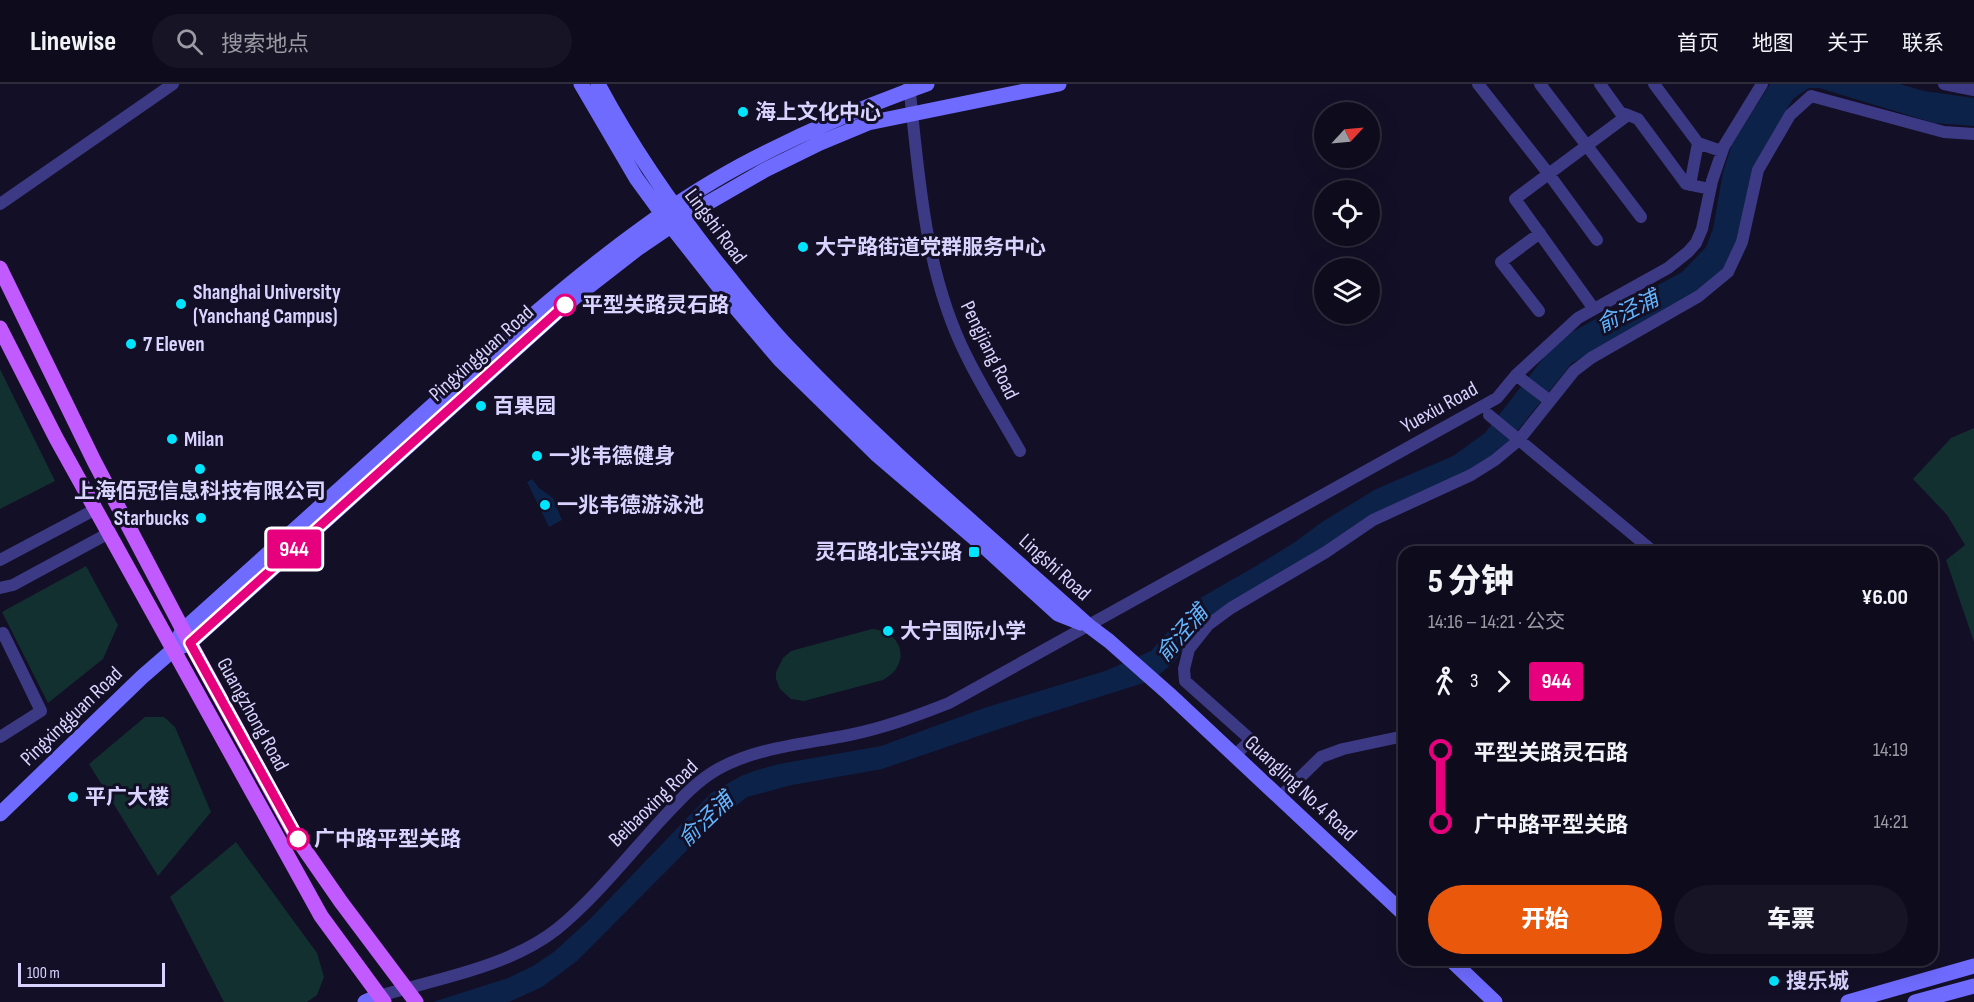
<!DOCTYPE html>
<html lang="zh">
<head>
<meta charset="utf-8">
<style>
  body { margin:0; font-family:"Sofia Sans Condensed","Noto Sans SC",sans-serif; background:#171425; color:#f1f3f6; height:100vh; display:flex; flex-direction:column; font-size:22px; white-space:nowrap }
  * { box-sizing:border-box; margin:0 }
  p { font-size:20px; color:#9b9ba3 }
  .icon { flex:none; width:33px; height:33px; fill:none; stroke:currentColor; stroke-width:2; stroke-linecap:round; stroke-linejoin:round }
  .map { position:relative; flex:1; overflow:hidden }
  .side { position:absolute; left:1398px; top:462px; width:540px; height:420px; display:flex; flex-direction:column; background:#0e0b1c; border-radius:18px; box-shadow:0 6px 24px #0002,0 0 0 2px #2e2b3b }
  .side>* { flex:none }
  .badge { padding:0 12px; border-radius:4px; font-size:21px; line-height:39px }
  .needle { width:39px; rotate:64deg }
  .buttons { position:absolute; left:1314px; top:18px; display:grid; gap:12px }
  .buttons a { display:grid; place-items:center; width:66px; height:66px; border-radius:50%; background:#0e0b1c; box-shadow:0 6px 24px #0002,0 0 0 2px #2e2b3b; font-size:30px }
  .scale { position:absolute; left:18px; bottom:15px; width:147px; box-sizing:border-box; padding-left:6px; border:3px solid #d9d4ff; border-top:0; font-size:16px; line-height:21px; white-space:nowrap; color:#d9d4ff; -webkit-text-stroke:4px #130f26; paint-order:stroke }
  .map>.badge { position:absolute; translate:-50% -50%; box-shadow:0 0 0 3px #fff }
  .legs { display:flex; align-items:center; gap:9px; height:66px; padding:0 30px; font-size:20px }
  .legs p { margin-inline-start:auto }
  .overview { display:flex; align-items:center; justify-content:space-between; height:102px; padding:0 30px }
  h1 { font-size:33px; font-weight:800; line-height:45px }
  .cta { display:flex; gap:12px; margin-top:auto; padding:12px 30px }
  .cta a { flex:1; height:69px; border-radius:36px; background:#ea580c; color:#fff; font-size:24px; font-weight:800; line-height:69px; text-align:center }
  .cta a+a { background:#171425; color:#f1f3f6 }
  ul { padding:0 30px; list-style:none }
  li { display:flex; align-items:center; gap:21px; height:72px; font-size:22px }
  li i { display:grid; place-items:center; width:9px; height:100%; margin:0 8px; background:currentColor }
  li i::after { content:''; width:15px; height:15px; margin:-8px; border:4px solid; border-radius:50%; background:#0e0b1c }
  li p { margin-inline-start:auto }
  li:first-child i { background:linear-gradient(#0000 50%,currentColor 0) }
  li:last-child i { background:linear-gradient(currentColor 50%,#0000 0) }
  header { display:flex; align-items:center; gap:36px; box-sizing:border-box; height:84px; padding:0 30px; background:#0e0b1c; border-bottom:2px solid #2e2b3b }
  header strong { font-size:28px }
  nav { display:flex; gap:33px; margin-inline-start:auto; font-size:21px }
  .search { width:420px; height:54px; background:#171425; display:flex; align-items:center; gap:15px; box-sizing:border-box; padding:0 21px; border-radius:33px; color:#9b9ba3; font-size:22px }
  .map>svg:first-child { display:block }
</style>
</head>
<body>
<header>
<strong>Linewise</strong>
<div class="search"><svg class="icon" aria-label="search" viewBox="0 0 24 24"><circle cx="10" cy="10" r="6"/><path d="M15 15l6 6"/></svg>搜索地点</div>
<nav><a>首页</a><a>地图</a><a>关于</a><a>联系</a></nav>
</header>
<div class="map">
<svg width="1974" height="918" viewBox="0 0 1974 918">
  <rect width="100%" height="100%" fill="#130f26"/>
  <path fill="#12302f" d="M0,285l55,112 -55,28z
    M1974,344v214l-28,-82 19,-15 -18,-30 -34,-36 38,-41z
    M86,482l32,59 -15,34 -55,44 -46,-91z
    M872,545c31,2 40,35 11,51l-79,21 -13,-2 -11,-10 -4,-10v-7l7,-14 8,-7z
    M145,633h19l11,10 36,85 -53,64 -69,-112z
    M236,758l81,111 7,24 -7,18 -10,7h-83l-54,-105z"/>
  <path fill="#0c2248" d="M1770,0h130l24,7 50,7v28l-40,-3 -115,-35h-10l-16,11 -39,67 -16,75 -12,25 -14,16 -18,11 -122,70 -71,88 -15,12 -52,24 -236,144 -24,31 -21,18 -139,44 -132,45 -90,16 -45,12 -35,28 -135,136 -35,26 -33,15h-76l75,-24 25,-12 22,-15 36,-33 120,-125 30,-17 16,-6 22,-6 102,-18 103,-38 121,-37 46,-20 37,-42 14,-12 54,-31 39,-24 27,-20 54,-33 77,-33 32,-23 67,-86 16,-13 114,-62 24,-25 7,-18 10,-57 9,-28z
    M532,395l7,9 14,10 9,22 -13,7 -22,-45z"/>
  <g fill="none" stroke-linecap="round" stroke-linejoin="round">
    <path stroke="#3d3a85" stroke-width="12" d="M909,0c10,91 15,187 57,271 16,33 36,64 54,96
      M1478,0l70,89 49,67
      M1540,0l101,133
      M1600,0l20,28 18,7 48,65 24,5
      M1654,0l44,59 23,8
      M1944,0l30,6
      M1690,101l8,-42
      M0,120l173,-120
      M1594,225l-79,-110 113,-84
      M1539,227l-38,-49 39,-29
      M1516,291l34,26
      M1654,468l-135,-112 55,-69 17,-13 108,-62 29,-24 14,-30 16,-72 32,-55 21,-19 133,36 30,2
      M0,476l96,-51
      M0,504l13,-3 96,-52
      M0,551l3,-2 38,78 -41,26
      M1234,672l17,-16 -66,-59 -1,-12 5,-20 19,-24 23,-17 95,-56 47,-32 98,-45 24,-15 24,-20 -30,-25
      M1280,713l41,-40 22,-8 61,-13
      M379,912c58,-17 130,-29 178,-67 38,-31 70,-72 104,-109 17,-18 34,-38 57,-51 40,-22 87,-25 131,-34 35,-7 67,-19 100,-32l548,-305 19,-23 62,-57 90,-50 20,-16 8,-9 6,-14 10,-48 12,-35 38,-62"/>
    <path stroke="#6f6bff" stroke-width="15" d="M581,0l55,94 35,48 63,80 46,54 96,94 104,89 78,71 23,9
      M598,0c34,64 76,124 121,181 23,28 45,57 70,83 94,99 199,187 300,278l20,15 60,53 235,220
      M178,555l5,-9 350,-315c69,-59 142,-116 222,-157 56,-29 113,-53 172,-74
      M0,730l142,-137 31,-27 17,-7 375,-338 72,-56 50,-34 78,-45 55,-27 48,-20 191,-39
      M1451,876l44,42
      M365,918l14,-6
      M1848,918l126,-36
      M1915,918l59,-16"/>
    <path stroke="#c25bff" stroke-width="15" d="M0,184l94,193 89,169 115,210 43,62 75,100
      M0,244l56,110 265,478 63,86"/>
  </g>
  <g fill="none" stroke-linecap="round" stroke-linejoin="round">
    <defs>
      <path id="line-1" d="M298,755l-108,-196 375,-338"/>
    </defs>
    <use href="#line-1" stroke="#fff" stroke-width="14"/>
    <use href="#line-1" stroke="#e6007e" stroke-width="9"/>
  </g>
  <g fill="#00e5ff" stroke="#130f26" stroke-width="2">
    <circle cx="743" cy="28" r="6"/>
    <circle cx="803" cy="163" r="6"/>
    <circle cx="181" cy="220" r="6"/>
    <circle cx="131" cy="260" r="6"/>
    <circle cx="481" cy="322" r="6"/>
    <circle cx="172" cy="355" r="6"/>
    <circle cx="537" cy="372" r="6"/>
    <circle cx="200" cy="385" r="6"/>
    <circle cx="545" cy="421" r="6"/>
    <circle cx="201" cy="434" r="6"/>
    <rect x="968" y="462" width="12" height="12" rx="3"/>
    <circle cx="888" cy="547" r="6"/>
    <circle cx="73" cy="713" r="6"/>
    <circle cx="1774" cy="897" r="6"/>
  </g>
  <g fill="#fff" stroke="#e6007e" stroke-width="3">
    <circle cx="565" cy="221" r="10"/>
    <circle cx="298" cy="755" r="10"/>
  </g>
  <g text-anchor="middle" stroke-width="6" stroke-linejoin="round" paint-order="stroke">
    <g font-size="21" font-weight="bold" fill="#d9d4ff" stroke="#130f26" text-anchor="start">
      <text x="755" y="35">海上文化中心</text>
      <text x="815" y="170">大宁路街道党群服务中心</text>
      <text x="193" y="215">Shanghai University<tspan x="193" dy="24">(Yanchang Campus)</tspan></text>
      <text x="143" y="267">7 Eleven</text>
      <text x="493" y="329">百果园</text>
      <text x="184" y="362">Milan</text>
      <text x="549" y="379">一兆韦德健身</text>
      <text x="200" y="414" text-anchor="middle">上海佰冠信息科技有限公司</text>
      <text x="557" y="428">一兆韦德游泳池</text>
      <text x="189" y="441" text-anchor="end">Starbucks</text>
      <text x="962" y="475" text-anchor="end">灵石路北宝兴路</text>
      <text x="900" y="554">大宁国际小学</text>
      <text x="85" y="720">平广大楼</text>
      <text x="1786" y="904">搜乐城</text>
    </g>
    <g font-size="21" fill="#d9d4ff" stroke="#130f26">
      <text transform="translate(716 142) rotate(53)" y="7">Lingshi Road</text>
      <text transform="translate(990 266) rotate(64)" y="7">Pengjiang Road</text>
      <text transform="translate(481 269) rotate(-42)" y="7">Pingxingguan Road</text>
      <text transform="translate(1439 323) rotate(-29)" y="7">Yuexiu Road</text>
      <text transform="translate(1055 483) rotate(42)" y="7">Lingshi Road</text>
      <text transform="translate(253 630) rotate(61)" y="7">Guangzhong Road</text>
      <text transform="translate(71 632) rotate(-44)" y="7">Pingxingguan Road</text>
      <text transform="translate(1301 704) rotate(43)" y="7">Guangling No.4 Road</text>
      <text transform="translate(653 719) rotate(-44)" y="7">Beibaoxing Road</text>
    </g>
    <g font-size="21" font-weight="bold" fill="#d9d4ff" stroke="#130f26" text-anchor="start">
      <text x="582" y="228">平型关路灵石路</text>
      <text x="314" y="762">广中路平型关路</text>
    </g>
    <g font-size="22" font-style="italic" fill="#62b6ff" stroke="#130f26">
      <text transform="translate(1627 227) rotate(-27)" y="8">俞泾浦</text>
      <text transform="translate(1181 549) rotate(-49)" y="8">俞泾浦</text>
      <text transform="translate(705 735) rotate(-44)" y="8">俞泾浦</text>
    </g>
  </g>
</svg>
<div class="buttons">
<a><svg class="needle" viewBox="-14 -14 28 28"><path d="M0-13l5 13h-10z" fill="#e53935"/><path d="M0 13l5-13h-10z" fill="#9b9ba3"/></svg></a>
<a><svg class="icon" aria-label="locate" viewBox="0 0 24 24"><circle cx="12" cy="12" r="6"/><path d="M12 2v4M12 18v4M2 12h4M18 12h4"/></svg></a>
<a><svg class="icon" aria-label="layers" viewBox="0 0 24 24"><path d="M12 4l9 5-9 5-9-5zM3 14l9 5 9-5"/></svg></a>
</div>
<div class="scale">100 m</div>
<b class="badge" style="left:294px;top:465px;background:#e6007e;color:#fff">944</b>
<section class="side">
<div class="overview"><div><h1>5 分钟</h1><p>14:16 – 14:21 · 公交</p></div><b>¥6.00</b></div>
<div class="legs"><svg class="icon" aria-label="walk" viewBox="0 0 24 24"><circle cx="13" cy="4" r="2"/><path d="M13 8l-2 6 4 7M11 14l-3 7M7 12l3-4h3l4 4"/></svg>3<svg class="icon" aria-label="forward" viewBox="0 0 24 24"><path d="M9 5l7 7-7 7"/></svg><b class="badge" style="background:#e6007e;color:#fff">944</b></div>
<ul>
<li><i style="color:#e6007e"></i><b>平型关路灵石路</b><p>14:19</p></li>
<li><i style="color:#e6007e"></i><b>广中路平型关路</b><p>14:21</p></li>
</ul>
<div class="cta"><a>开始</a><a>车票</a></div>
</section>
</div>
</body>
</html>
